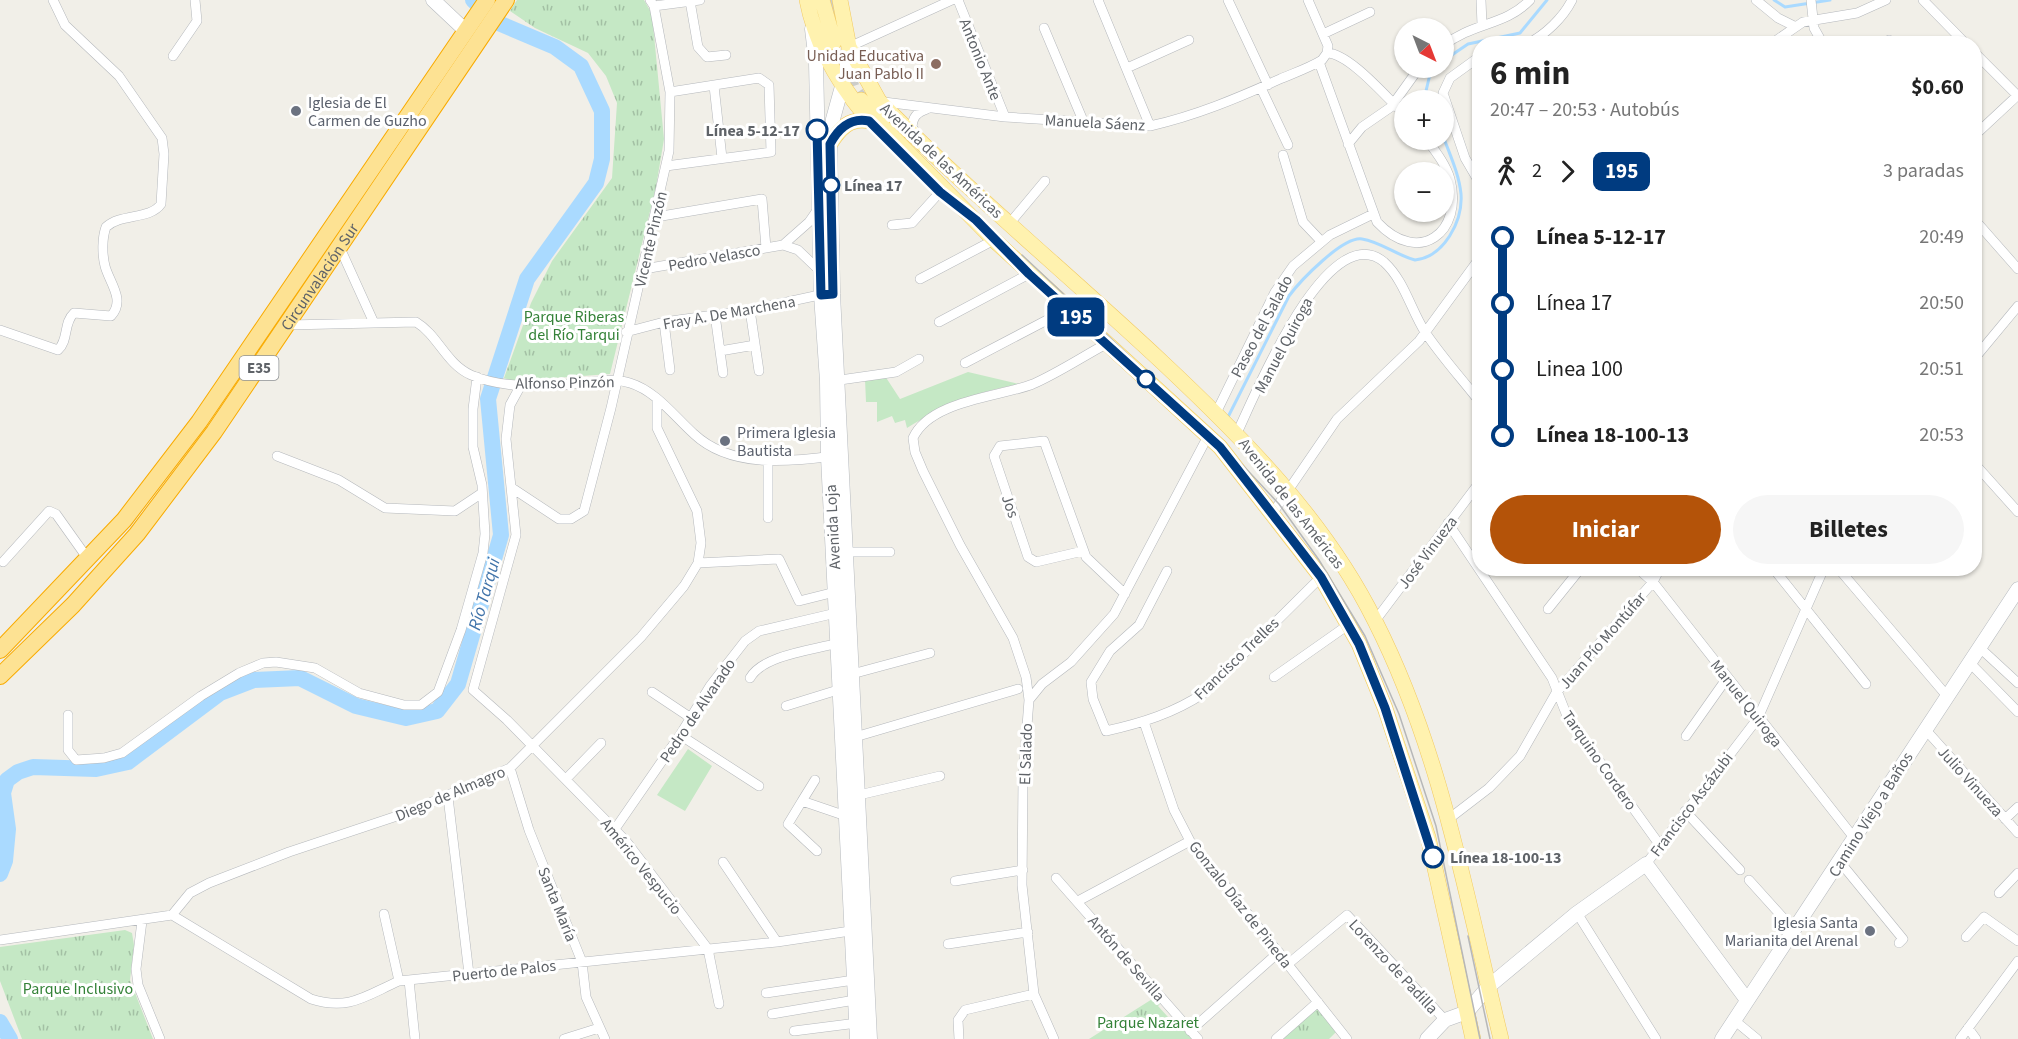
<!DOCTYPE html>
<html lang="es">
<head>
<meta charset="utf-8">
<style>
  body { margin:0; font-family:"Source Sans 3",sans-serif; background:#f6f6f6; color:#222; height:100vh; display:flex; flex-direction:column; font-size:22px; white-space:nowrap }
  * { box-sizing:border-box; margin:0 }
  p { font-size:20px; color:#767676 }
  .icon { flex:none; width:33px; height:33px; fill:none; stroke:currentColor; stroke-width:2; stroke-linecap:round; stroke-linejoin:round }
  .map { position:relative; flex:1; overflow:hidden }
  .drawer { position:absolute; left:1472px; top:36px; width:510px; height:540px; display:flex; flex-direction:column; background:#fff; border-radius:24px; box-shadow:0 2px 4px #0004 }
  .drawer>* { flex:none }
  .badge { padding:0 12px; border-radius:9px; font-size:21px; line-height:39px }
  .needle { width:39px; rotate:138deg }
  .controls { position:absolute; left:1394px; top:18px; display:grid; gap:12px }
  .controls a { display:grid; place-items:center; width:60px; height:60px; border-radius:50%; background:#fff; box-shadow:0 2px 4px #0004; font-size:30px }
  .map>.badge { position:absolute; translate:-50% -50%; box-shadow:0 0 0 3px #fff }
  .legs { display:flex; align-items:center; gap:9px; height:66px; padding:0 18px; font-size:20px }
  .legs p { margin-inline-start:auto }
  .overview { display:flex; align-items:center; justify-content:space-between; height:102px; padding:0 18px }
  h1 { font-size:33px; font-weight:700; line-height:45px }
  .button { display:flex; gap:12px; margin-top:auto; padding:12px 18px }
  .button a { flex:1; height:69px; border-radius:36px; background:#b45309; color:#fff; font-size:24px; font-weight:700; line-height:69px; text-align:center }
  .button a+a { background:#f6f6f6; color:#222 }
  ul { padding:0 18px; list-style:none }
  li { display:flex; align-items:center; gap:21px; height:66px; font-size:22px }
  li i { display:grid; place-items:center; width:9px; height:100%; margin:0 8px; background:currentColor }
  li i::after { content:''; width:15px; height:15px; margin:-8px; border:4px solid; border-radius:50%; background:#fff }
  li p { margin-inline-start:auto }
  li:first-child i { background:linear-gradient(#0000 50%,currentColor 0) }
  li:last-child i { background:linear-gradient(currentColor 50%,#0000 0) }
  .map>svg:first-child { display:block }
</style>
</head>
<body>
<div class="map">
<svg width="2018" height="1039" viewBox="0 0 2018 1039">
  <defs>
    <pattern id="grass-tufts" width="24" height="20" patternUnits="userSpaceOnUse" patternTransform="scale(1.5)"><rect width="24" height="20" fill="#c5e8c5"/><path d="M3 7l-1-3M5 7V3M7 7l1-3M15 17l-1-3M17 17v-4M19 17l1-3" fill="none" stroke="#a3c0a4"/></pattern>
  </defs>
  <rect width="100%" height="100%" fill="#f1efe8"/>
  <path fill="url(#grass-tufts)" d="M517,0h127l8,14 12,125 -8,48 -46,187 -98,7 -8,-3 27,-75 21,-42 60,-83 5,-75 -11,-27 -18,-23 -53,-25 -25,-17z
    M125,930l7,3 2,12 -4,35 23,59h-131l-22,-58v-34z
    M1157,996l5,6 -4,4 20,22 5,-2 12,13h-106z
    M1316,1006l20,26 -7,7h-49z"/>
  <path fill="#c5e8c5" d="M968,372l51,12c-47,9 -72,19 -112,44l-2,-8 -10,3 -3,-7 -15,6v-20h-11l-1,-23 20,-3 15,23z
    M688,749l24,17 -27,45 -28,-16z"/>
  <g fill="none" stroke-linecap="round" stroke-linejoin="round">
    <path stroke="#aadaff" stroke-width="3" d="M1774,0l11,7 45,-7
      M1443,61l25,-17 52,-11 27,-33
      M1430,100l-4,-9 5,-21 3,-2
      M1227,419l62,-123c11,-15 54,-60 73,-57 19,3 34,16 53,21 29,-3 48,-39 46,-66 -2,-20 -11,-39 -18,-58"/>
    <path stroke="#aadaff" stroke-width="16" d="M0,874l5,-13 3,-32 -5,-36 4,-13 11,-8 15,-5 63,2 32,-7 92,-69 34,-13 46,-2 56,28 50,12 31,-7 21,-27 43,-149 -13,-136 39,-120 69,-96 6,-24v-48l-21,-45 -26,-19 -59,-25 -23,-22
      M0,1022l10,17"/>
    <path stroke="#ccccc8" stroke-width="15" stroke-dasharray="15 8" stroke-linecap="butt" d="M831,0l7,32
      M832,29l20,58 9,13"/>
    <defs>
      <path id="street" d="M958,0l47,117
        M1098,0l52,126
        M1228,0l40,85
        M1481,0l1,25
        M1756,0l22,18 16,8
        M1811,0l3,28 9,16
        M1923,0l43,44
        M690,1l8,46 9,10 19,-2
        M654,6l46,-6
        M1044,28l40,95
        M1323,34l47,-22
        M1889,40l3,4
        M1527,44c18,-9 36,-26 45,-44
        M1771,44l32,-22 54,-9 29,-13
        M1443,46c30,-24 62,-20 87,-46
        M849,47l103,-47
        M1974,52l44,44
        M1327,53c22,0 60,45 77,61
        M173,56l24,-35 -2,-21
        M1479,57l-29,21 -7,15 22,65 14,24
        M1319,62l58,160c42,45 87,10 73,-43 -4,-14 -14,-27 -23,-39
        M1127,68l62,-28
        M714,86l8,72
        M1261,88l27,57
        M884,102l121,15 145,9c45,-10 88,-28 130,-47 14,-6 29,-11 42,-19l5,-7 1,-7 -20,-46
        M917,134l-5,-7c1,-10 4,-14 15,-18
        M1974,136l44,-41
        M1348,144l14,-17 29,-20 28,-39
        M1283,155l20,67 18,19
        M666,166l105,-14 -2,-67 -10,-7 -89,14
        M656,217l106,-18 4,49
        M1974,219l44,50
        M1010,223l35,-42
        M892,225l20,-2 28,-31
        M783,245l26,-23 9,-13
        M340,248l34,75
        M644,269l139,-24 15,5 22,21
        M920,279l74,-39
        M750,310l9,61
        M715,315l8,58
        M664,322l6,48
        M939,322l90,-48
        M289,325l127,-3c22,13 30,42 55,53 35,15 77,11 113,8 16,-2 31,-5 46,0 26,8 44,33 64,51 36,34 94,28 140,22
        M0,330l58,20c11,-10 5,-27 16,-37l37,3c15,-16 -2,-34 -6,-50 -3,-12 -3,-28 1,-39 15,-14 44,-7 55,-23l3,-50 -2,-16 -43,-62 -54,-51 -12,-25
        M626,332l38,-10 86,-12 74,-16
        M720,351l35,-6
        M1974,359l44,-53
        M965,363l103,-54
        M833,381l63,-9 23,-13
        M521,385l-11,20 -4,34 10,96 -43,155 34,30 119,121 82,108 11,55
        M1216,413l59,-121 18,-26 37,-31 43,-21
        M1237,433c16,-33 90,-218 147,-171 20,18 27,48 41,70 16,24 36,46 54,69
        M277,456l62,24 46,28 70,3 27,-18
        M768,460v58
        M1974,463l44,49
        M512,488l47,31h12l13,-8 27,-103 58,-257 1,-59 -16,-86 -4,-6
        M1272,514l65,-95 82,-78 60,-82
        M1448,523l104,155 15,38 92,128
        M1083,551l-47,11 -8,-5 -34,-101 6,-10 44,-5 42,116 39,37
        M844,552h46
        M3,562l46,-51 7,3 32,45
        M698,563l81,-4 20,42 36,-9
        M1637,568l16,14 202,257
        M1773,568l93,116
        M1838,568l109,128
        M1167,571l-28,54 -29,26 -19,31 2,17 13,32c36,-8 68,-18 98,-38l117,-116
        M1548,609l33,-41
        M1375,621l104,-138
        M1980,648l38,35
        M1970,663l48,49
        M852,674l78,-21
        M1274,677l74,-52
        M750,678c13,-23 63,-28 88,-35
        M652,692l39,26
        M1029,700l13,-16 29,-22 43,-48 94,-178
        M786,706l55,-17
        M68,715v35l8,10 28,-2 18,-5 79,-57 38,-23 24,-10 13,-1 39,6 44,25 45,12h17l17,-13 23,-62 22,-77 2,-19 -3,-49 -9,-38v-38l4,-32
        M1144,722l30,88 16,31 157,198
        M1925,729l93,104
        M680,735l79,51
        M1686,736l41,-58
        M855,737l163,-48
        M510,768l19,62 53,132 4,35 19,42
        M566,779l35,-36
        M859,795l81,-19
        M448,797l21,177
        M802,801l13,-21
        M1685,811l55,59
        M1450,818l39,-30 31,-32 36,-63 97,-111 7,-14
        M2005,819l13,-12
        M615,829l65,-94 30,-49 35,-45 14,-10 77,-18
        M817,851l-29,-27 14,-23 44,15
        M723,862l54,80
        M1840,862l63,77 -4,4
        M1646,864l112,-146 66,-150
        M1056,878l142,161
        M1749,880l46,51
        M955,881l68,-11
        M1999,893l19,-20
        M1078,901l112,-60
        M1577,913l79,126
        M384,914l15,67
        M172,915l139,84c38,12 54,-3 88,-18l378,-39 80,-12
        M142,921l-6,48 2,16 22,54
        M1966,937l18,-20 34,24
        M0,940l172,-25 18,-22 19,-10 80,-31 120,-40 101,-44 131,-131 43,-51 14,-23 3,-20 -4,-32 -40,-83v-29
        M948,944l80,-12
        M1288,964l59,-49 98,105
        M409,980l6,59
        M766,993l88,-13
        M1034,994l20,45
        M772,1014l83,-14
        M1734,1020l23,19
        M1968,1028l8,11
        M794,1031l63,-8
        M1190,1031l89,-79
        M564,1039l35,-11
        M959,1039l-1,-19 7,-10 69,-16 -12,-109 1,-107 6,-78 -3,-23 -13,-39 -53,-93 -37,-74 -8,-19 -2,-14c17,-38 87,-41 120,-54 25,-11 49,-27 73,-40
        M1276,1039l42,-37
        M1960,1039l58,-78"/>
      <path id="secondary" d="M433,0l33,31
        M812,29l4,33 5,233 6,86 1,76 29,582
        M849,47l-3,25 -13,47 -3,25 3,150 37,745
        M1427,1039l18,-19 22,-8 21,-25 89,-74 69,-49 101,136
        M1722,1039l296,-450"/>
      <path id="primary" d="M807,0c8,42 30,81 57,114
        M822,0l12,42
        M840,0l9,47 30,54c90,91 189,173 283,261 81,76 163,158 213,259 67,132 91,276 126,418
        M861,100l24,29 109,111 226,207 101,130 38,67 26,64 43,129 45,202
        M830,144c9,-15 20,-27 39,-23"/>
      <g id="highway">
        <path d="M0,650l124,-130 75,-98 288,-422"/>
        <path id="s1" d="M0,676l73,-71 64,-71 77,-102 292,-432"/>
      </g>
    </defs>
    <use href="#street" stroke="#b5b8bc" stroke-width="10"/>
    <use href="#secondary" stroke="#b6babf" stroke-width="15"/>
    <use href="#primary" stroke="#f2c960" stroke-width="16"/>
    <use href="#highway" stroke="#f9ab00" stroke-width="18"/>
    <use href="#street" stroke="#fff" stroke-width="9"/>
    <use href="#secondary" stroke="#fff" stroke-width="14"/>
    <use href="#primary" stroke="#fff2af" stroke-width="15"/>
    <use href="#highway" stroke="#fde293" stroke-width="16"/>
    <path stroke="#b6b7b8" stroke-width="1.5" d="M1022,255l202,190 55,59 40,56 46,76 34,78 37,112 44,213
      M1468,936l22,103"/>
  </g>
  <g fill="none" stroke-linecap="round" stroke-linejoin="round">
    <defs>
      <path id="line-1" d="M817,130l4,165 12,-1 -3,-150c8,-15 20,-27 39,-23l71,71 36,28 53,54 191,173 71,91 30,39 38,67 26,64 48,149"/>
    </defs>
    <use href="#line-1" stroke="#fff" stroke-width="14"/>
    <use href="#line-1" stroke="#003b80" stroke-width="9"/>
  </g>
  <circle fill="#8d6e63" stroke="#fff" stroke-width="2" cx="936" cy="64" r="6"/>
  <g fill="#6b7280" stroke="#fff" stroke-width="2">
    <circle cx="296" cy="111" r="6"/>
    <circle cx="725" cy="441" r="6"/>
    <circle cx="1870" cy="931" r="6"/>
  </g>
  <g fill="#fff" stroke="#003b80" stroke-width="3">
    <circle cx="817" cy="130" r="10"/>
    <circle cx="831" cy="185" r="8"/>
    <circle cx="1146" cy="379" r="8"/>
    <circle cx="1433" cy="857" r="10"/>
  </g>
  <g text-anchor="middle" stroke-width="6" stroke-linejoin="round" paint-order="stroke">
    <rect fill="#fff" stroke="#8f9295" stroke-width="1.5" x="239.5" y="356" width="39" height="24" rx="4.5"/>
    <g font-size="15" font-weight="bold" fill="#5f6368">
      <text x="259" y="373">E35</text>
    </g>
    <g font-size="16" fill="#785e54" stroke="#fff" text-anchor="end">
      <text x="924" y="61">Unidad Educativa<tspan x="924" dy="18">Juan Pablo II</tspan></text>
    </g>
    <g font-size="16" fill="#5f6368" stroke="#fff">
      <text transform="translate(981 59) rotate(68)" y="6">Antonio Ante</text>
      <text transform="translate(1095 122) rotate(3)" y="6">Manuela Sáenz</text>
      <text transform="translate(942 160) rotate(43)" y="6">Avenida de las Américas</text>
      <text transform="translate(650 239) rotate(-77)" y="6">Vicente Pinzón</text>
      <text transform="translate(714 257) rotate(-10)" y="6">Pedro Velasco</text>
      <text dy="6" stroke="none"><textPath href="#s1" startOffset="513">Circunvalación Sur</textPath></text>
      <text transform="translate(729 312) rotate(-10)" y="6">Fray A. De Marchena</text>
      <text transform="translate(1261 326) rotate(-62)" y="6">Paseo del Salado</text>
      <text transform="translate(1283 345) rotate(-62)" y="6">Manuel Quiroga</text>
      <text transform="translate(565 382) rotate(-1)" y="6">Alfonso Pinzón</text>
      <text transform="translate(1292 503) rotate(52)" y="6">Avenida de las Américas</text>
      <text transform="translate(1011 506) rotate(71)" y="6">Jos</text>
      <text transform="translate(832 527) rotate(-93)" y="6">Avenida Loja</text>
      <text transform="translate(1427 552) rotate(-53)" y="6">José Vinueza</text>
      <text transform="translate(1602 640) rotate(-49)" y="6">Juan Pío Montúfar</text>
      <text transform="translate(1236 658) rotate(-44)" y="6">Francisco Trelles</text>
      <text transform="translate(1747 703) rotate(52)" y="6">Manuel Quiroga</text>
      <text transform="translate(697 710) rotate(-56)" y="6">Pedro de Alvarado</text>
      <text transform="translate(1025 754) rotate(-88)" y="6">El Salado</text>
      <text transform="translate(1600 760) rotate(55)" y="6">Tarquino Cordero</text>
      <text transform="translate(1971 781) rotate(48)" y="6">Julio Vinueza</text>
      <text transform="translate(450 793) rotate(-23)" y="6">Diego de Almagro</text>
      <text transform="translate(1691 804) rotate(-53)" y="6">Francisco Ascázubi</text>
      <text transform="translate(1870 814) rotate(-58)" y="6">Camino Viejo a Baños</text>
      <text transform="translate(642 866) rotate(51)" y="6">Américo Vespucio</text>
      <text transform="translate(558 904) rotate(68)" y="6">Santa María</text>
      <text transform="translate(1241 904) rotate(52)" y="6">Gonzalo Díaz de Pineda</text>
      <text transform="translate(1127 958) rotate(49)" y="6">Antón de Sevilla</text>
      <text transform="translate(1394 966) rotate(47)" y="6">Lorenzo de Padilla</text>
      <text transform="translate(504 970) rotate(-6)" y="6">Puerto de Palos</text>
    </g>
    <g font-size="16" fill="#5b616d" stroke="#fff" text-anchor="start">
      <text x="308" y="108">Iglesia de El<tspan x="308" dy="18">Carmen de Guzho</tspan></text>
      <text x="737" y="438">Primera Iglesia<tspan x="737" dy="18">Bautista</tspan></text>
      <text x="1858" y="928" text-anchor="end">Iglesia Santa<tspan x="1858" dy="18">Marianita del Arenal</tspan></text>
    </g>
    <g font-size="16" font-weight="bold" fill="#5f6368" stroke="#fff" text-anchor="start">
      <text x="800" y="136" text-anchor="end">Línea 5-12-17</text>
      <text x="844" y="191">Línea 17</text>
      <text x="1450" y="863">Línea 18-100-13</text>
    </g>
    <g font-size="16" fill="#348238" stroke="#fff">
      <text x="574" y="322">Parque Riberas<tspan x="574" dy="18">del Río Tarqui</tspan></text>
      <text x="78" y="994">Parque Inclusivo</text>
      <text x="1148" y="1028">Parque Nazaret</text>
    </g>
    <g font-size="18" font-style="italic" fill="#4174aa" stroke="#fff">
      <text transform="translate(484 594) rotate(-74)" y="6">Río Tarqui</text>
    </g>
  </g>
</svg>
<div class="controls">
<a><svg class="needle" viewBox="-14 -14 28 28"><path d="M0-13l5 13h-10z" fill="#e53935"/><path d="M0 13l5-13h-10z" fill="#767676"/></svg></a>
<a>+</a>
<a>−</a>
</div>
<b class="badge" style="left:1076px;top:317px;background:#003b80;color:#fff">195</b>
<section class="drawer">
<div class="overview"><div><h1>6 min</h1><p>20:47 – 20:53 · Autobús</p></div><b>$0.60</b></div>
<div class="legs"><svg class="icon" aria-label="walk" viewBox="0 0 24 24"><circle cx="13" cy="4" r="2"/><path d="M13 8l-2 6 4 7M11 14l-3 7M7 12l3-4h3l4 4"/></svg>2<svg class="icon" aria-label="forward" viewBox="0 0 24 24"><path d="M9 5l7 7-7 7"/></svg><b class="badge" style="background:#003b80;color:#fff">195</b><p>3 paradas</p></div>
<ul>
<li><i style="color:#003b80"></i><b>Línea 5-12-17</b><p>20:49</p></li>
<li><i style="color:#003b80"></i><span>Línea 17</span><p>20:50</p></li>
<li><i style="color:#003b80"></i><span>Linea 100</span><p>20:51</p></li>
<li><i style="color:#003b80"></i><b>Línea 18-100-13</b><p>20:53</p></li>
</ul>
<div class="button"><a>Iniciar</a><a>Billetes</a></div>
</section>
</div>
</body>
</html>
